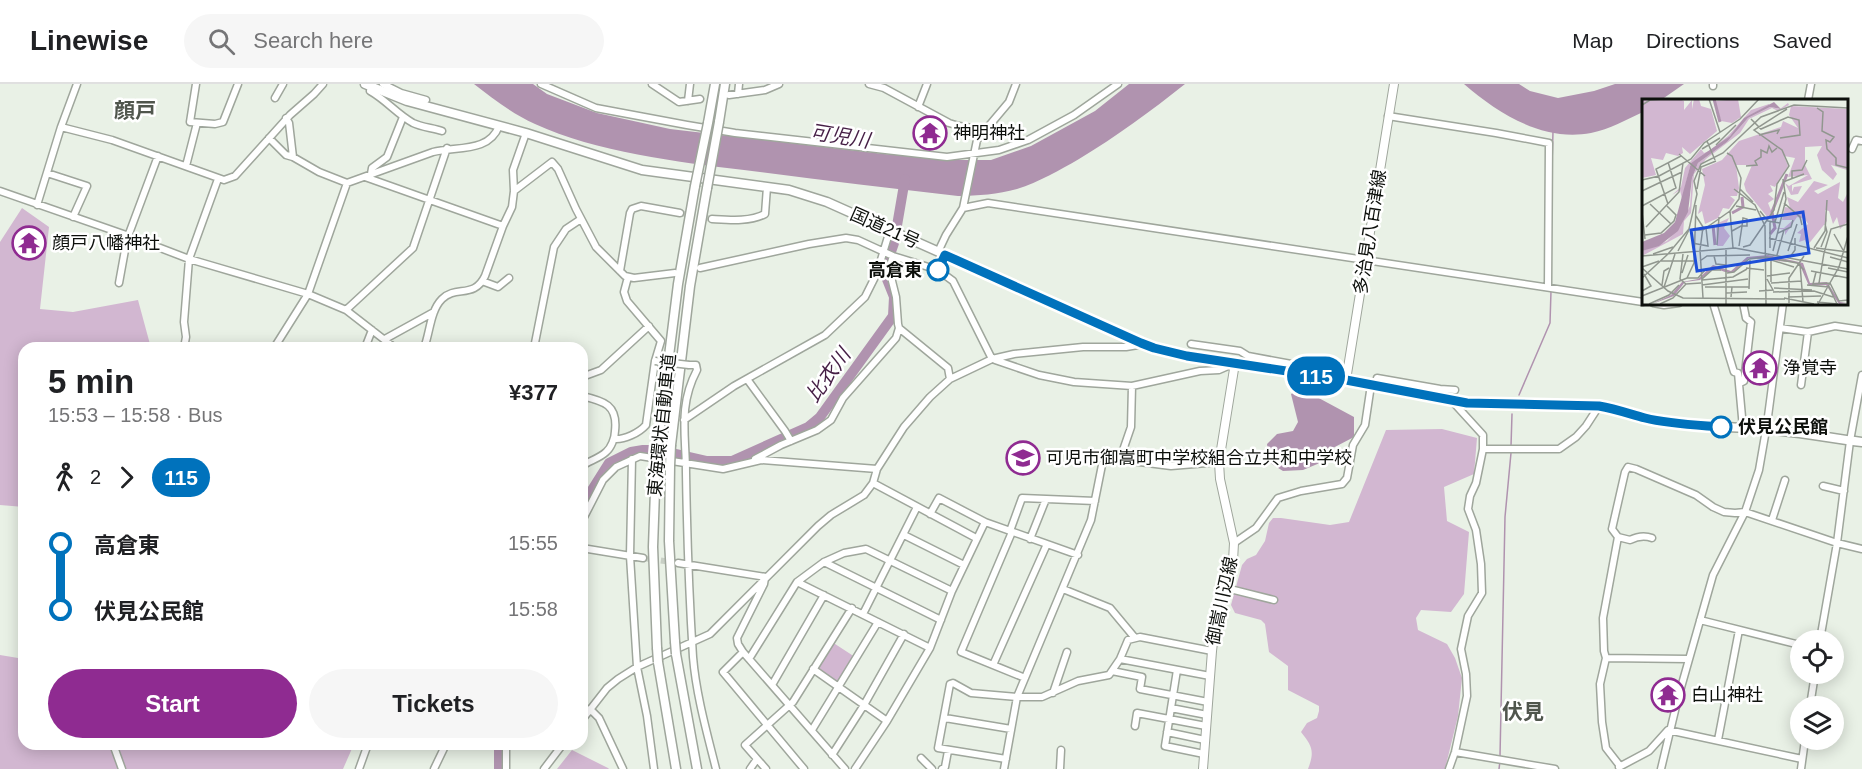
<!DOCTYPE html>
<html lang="en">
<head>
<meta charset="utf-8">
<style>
  body { margin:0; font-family:Helvetica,"Noto Sans JP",sans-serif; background:#f6f6f6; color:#202124; height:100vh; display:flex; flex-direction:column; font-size:22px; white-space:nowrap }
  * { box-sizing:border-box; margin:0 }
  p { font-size:20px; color:#757577 }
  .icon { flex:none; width:33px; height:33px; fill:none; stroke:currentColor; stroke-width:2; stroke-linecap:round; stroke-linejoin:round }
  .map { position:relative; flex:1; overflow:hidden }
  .drawer { position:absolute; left:18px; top:258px; width:570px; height:408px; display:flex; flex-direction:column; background:#fff; border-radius:18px; box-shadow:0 3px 15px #0003 }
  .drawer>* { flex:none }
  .badge { padding:0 12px; border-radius:20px; font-size:21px; line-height:39px }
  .tools { position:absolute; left:1790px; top:546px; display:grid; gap:12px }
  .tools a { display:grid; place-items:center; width:54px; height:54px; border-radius:50%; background:#fff; box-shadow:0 3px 15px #0003; font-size:30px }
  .map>.badge { position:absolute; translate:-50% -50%; box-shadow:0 0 0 3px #fff }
  .legs { display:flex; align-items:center; gap:9px; height:66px; padding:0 30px; font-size:20px }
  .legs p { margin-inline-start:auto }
  .overview { display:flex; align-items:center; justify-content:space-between; height:102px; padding:0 30px }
  h1 { font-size:33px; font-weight:700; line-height:45px }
  .action { display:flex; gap:12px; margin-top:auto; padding:12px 30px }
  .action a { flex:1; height:69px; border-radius:36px; background:#8f2b91; color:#fff; font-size:24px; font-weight:700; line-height:69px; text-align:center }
  .action a+a { background:#f6f6f6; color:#202124 }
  ul { padding:0 30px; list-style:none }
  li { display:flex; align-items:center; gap:21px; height:66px; font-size:22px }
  li i { display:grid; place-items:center; width:9px; height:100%; margin:0 8px; background:currentColor }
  li i::after { content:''; width:15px; height:15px; margin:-8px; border:4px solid; border-radius:50%; background:#fff }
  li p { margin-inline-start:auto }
  li:first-child i { background:linear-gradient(#0000 50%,currentColor 0) }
  li:last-child i { background:linear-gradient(currentColor 50%,#0000 0) }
  header { display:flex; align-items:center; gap:36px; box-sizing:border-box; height:84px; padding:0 30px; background:#fff; border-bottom:2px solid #e0e0e0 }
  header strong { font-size:28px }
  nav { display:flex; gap:33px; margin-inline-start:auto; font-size:21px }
  .search { width:420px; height:54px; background:#f6f6f6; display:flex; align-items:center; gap:15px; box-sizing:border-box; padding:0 21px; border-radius:33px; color:#757577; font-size:22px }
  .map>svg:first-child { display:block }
</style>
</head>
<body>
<header>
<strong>Linewise</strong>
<div class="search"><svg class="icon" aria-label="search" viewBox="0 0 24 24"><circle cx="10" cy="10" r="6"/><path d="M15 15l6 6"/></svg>Search here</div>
<nav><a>Map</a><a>Directions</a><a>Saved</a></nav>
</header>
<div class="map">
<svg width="1862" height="685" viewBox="0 0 1862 685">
  <rect width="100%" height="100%" fill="#e9f1e6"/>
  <path fill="#d2b7d1" d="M22,124l27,19 -9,82 33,3 65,-12 13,48h-127v159l-24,-2v-263z
    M1442,345l35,9 -3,36 -30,13 3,34 22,11 -5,62 -13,18 -30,-2 -5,8 2,12 29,14 8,14 7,20 -4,38 -13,53h-137c7,-18 4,-23 -7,-37l6,-9 10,-5 2,-7v-5l-31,-16v-24l-19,-14 -4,-28 -4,-4 -26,-7 -4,-8 11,-40 5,-6 9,-4 9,-14 4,-18 4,-5h8l49,7 19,-3 37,-92z
    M832,558l23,15 -17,28 -23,-16z
    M0,571l24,4v85h330l-11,25h-343z
    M572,666l36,18 1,1h-52z"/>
  <path fill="#b093af" d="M474,0h59l14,10 50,19 73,16 214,25 75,6h32l40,-14 64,-35 34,-27h56c-34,27 -68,52 -106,75 -19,11 -40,23 -62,30 -19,5 -39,7 -59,7 -72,-8 -143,-17 -214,-26 -66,-8 -148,-18 -209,-46 -22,-10 -42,-25 -61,-40z
    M1464,0h55l11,7 28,7 36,-7 21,-7h69l-23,16h-18v12c-17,8 -33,17 -52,21 -48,9 -92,-19 -127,-49z
    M1295,308l20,4 39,21v20l-23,12 -4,11 -24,10 -20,1 -13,-8 -3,-19 10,-10 16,-3 5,-9 -7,-28z"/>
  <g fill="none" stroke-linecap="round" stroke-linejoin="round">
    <path stroke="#b093af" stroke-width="1.5" d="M1552,80l1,-32
      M1551,141v62
      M1519,311l31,-72 1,-32
      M1511,362l1,-32
      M1500,672l5,-239 6,-64
      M1499,685l1,-8"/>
    <path stroke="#b093af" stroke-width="10" d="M582,422l27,-43 22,-11 12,-2h16l48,11h25l76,-34 12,-10 73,-101 1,-19 -10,-25 10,-29 11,-64
      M499,685v-25"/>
    <path stroke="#c8cfc5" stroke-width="6" stroke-dasharray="6 3" stroke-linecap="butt" d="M680,129l32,6
      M643,474l35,5"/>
    <defs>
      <path id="minor" d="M196,0l-6,38 25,2 8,-2 15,-38
        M383,0l18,9 25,7
        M541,0l55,24 91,17 48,8 212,24 52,-7 29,-10 46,-25 44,-31
        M652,0l27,18 21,-3
        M869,0l15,4 65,35 10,3 25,4
        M1713,2v-2
        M371,3l-1,4c16,9 27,23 43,32 8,4 20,5 29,8
        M738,10l1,-10
        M729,11l36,-5 14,-6
        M275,14l8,-14
        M1808,16l3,-16
        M688,17l2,-17
        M918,23l9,-23
        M1388,32l108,17 53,10 -1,144
        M286,34l3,5 4,34
        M61,43l51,13 112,40 11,-4 55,-61 24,-21 9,-10
        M269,54l17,17 7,2 26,15 28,11 86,-31c23,-6 56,1 66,-26
        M1852,65l4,-9 6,1
        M186,82l11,-43
        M47,89l40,13 -14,31
        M371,90l1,-6 15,-11 16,-40
        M365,93l138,49
        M0,107l129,45 60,23 119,35 38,16 49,38
        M514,107l38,-29 6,7 18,40 20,38 29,29 9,2 41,-5
        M37,121l24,-78 16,-43
        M963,124l25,-5 655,99
        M712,135c17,1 38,3 53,-5l2,-27
        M938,168l8,-17 17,-27 14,-68 32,-38 7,-18
        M893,172l-4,13 7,28 2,27 1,4 49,40 2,11
        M700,184l109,-24 37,-6 12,2 35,16 45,14 15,11 39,78
        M938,186l7,-15
        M620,187l10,-58 2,-4 9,-3 39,7
        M482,197l16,6 11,-9
        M119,199l8,-44 31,-83
        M1653,219l11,2 15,-2
        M1713,219l21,69 4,1 5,55
        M346,226l67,-62 34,-100
        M1780,244l28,4 27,-6 27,4
        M385,255l49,-27
        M1191,260l49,7 8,5 65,12
        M184,264l2,-11 -2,-15 5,-63 29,-80
        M274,264l34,-54 39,-111
        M365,264l7,-18
        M424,264c6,-15 6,-37 18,-49 14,-14 32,0 43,-23l18,-50 9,-19 2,-16 -1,-21 13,-37
        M534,264l20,-101 12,-18 15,-10
        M995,276l44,15 35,7 58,4 68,-15 19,-1 16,-7
        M689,281h7l1,5c-19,36 -11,65 -11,103 1,61 3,122 7,184 3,37 14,76 23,112
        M582,293l19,-7 48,-44
        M1377,294l63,11 15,1
        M747,295l38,52 6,10
        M1740,299l4,-2 7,-59 -5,-4 -3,-15
        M1801,301l7,-53
        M582,312c22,5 36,9 33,35 0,7 -4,17 -9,21 -6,6 -17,9 -24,14
        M684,336l50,-34 91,-51 40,-38 12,-24 13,-43
        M614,355c10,1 25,-6 32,-14l9,-64 6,-20 -34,-40 -3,-9 4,-15
        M1483,365h76l17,-12 10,-11 13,-20
        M632,375l-2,97 7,111 10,49 7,53
        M755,375l26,-14 36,-15 14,-10 12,-22 53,-60 3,-10
        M1120,375l11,-32 1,-41
        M873,399l103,55
        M1823,402l21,5
        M930,430l9,-16 46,24
        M1772,436l13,-40
        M582,437l21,-41 13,-13 24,-11 83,13 38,-9 116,9
        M1010,447l12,-33 73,3
        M1012,448l-51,120 64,26
        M904,451l60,30
        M1618,453l12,3c8,-4 14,-5 22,-2
        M1030,455l16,-40
        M1234,459l22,-15 22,-30 23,-7 41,-7 5,-6 6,-33 12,-20 6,-40
        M582,464l61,10
        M824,478l117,58
        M678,479l88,14
        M765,494l-1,6 -27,54 1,6 5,8 102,117
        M797,498l133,66
        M1226,504l48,12
        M1063,505l47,19 25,30
        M863,530l54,-107
        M1700,536l100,25
        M1820,556l17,-97 13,-102 12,-66
        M743,568l-20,20 81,97
        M1606,574l82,1
        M749,575l48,-77 27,-20 20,-9 22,-4 86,42
        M1120,575l90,17
        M993,581l54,-121
        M813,585l74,52
        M1177,586l-12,76 39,8
        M1112,587l30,6 -2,12 68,13
        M772,601l52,-90
        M1053,609l14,-41
        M1810,622l5,-32
        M582,623l11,5 6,6 24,51
        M1171,624l36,7
        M945,634l66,11
        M582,636l25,-32 11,-9 19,-12 73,-33 108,-108 13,-11 33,-20 9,-12 4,-14 27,-42 26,-30 20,-18 42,-20 22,-5 69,-7h43l12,-2 3,-2
        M1135,642l2,-13 69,13
        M812,646l66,-108
        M1167,648l38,8
        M1718,656l21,-110
        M113,660l9,25
        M1455,668l100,17
        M832,671l32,-50 40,-71
        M921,674l11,11
        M1006,675l-68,-11 12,-64 3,-1 18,10 46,4h25l36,-16 31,-6 11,-16 8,-19 12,-3 72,14
        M1620,682l-14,-18 -4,-26 -2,-38 6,-26 -2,-7 -1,-33 15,-81 -6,-8 13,-57 3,-5 8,2 60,26 17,12 11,5 11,1 10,-1 92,31 25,6
        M1619,683l30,-16 19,-21 134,29
        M359,685l9,-25
        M434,685l12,-25
        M506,685v-25
        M544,685l19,-25
        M750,685l7,-10
        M766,685l-21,-24 48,-43 59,-94
        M855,685l32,-48 43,-73 22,-57 33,-69 93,33
        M942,685l3,-2 3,-16
        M1004,685l13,-72 74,-177 11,-55 6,-7 63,8 48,-4
        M1060,685l1,-19
        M1449,685l6,-17 12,-56 -1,-22 -5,-25 7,-33 14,-23 -1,-29 -5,-34 -8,-21 2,-13 6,-13 7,-34v-14l-31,-34
        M1661,685l17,-71 35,-123 32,-63 14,-42 8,-46 16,-121
        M1801,685l4,-29"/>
      <path id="major" d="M1346,296l48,-296
        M1203,685l9,-118 4,-33 10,-30 7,-27 1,-18 -14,-64 -1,-17 16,-99"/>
      <path id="highway" d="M365,0l42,17 119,32 116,37 147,20 38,12 327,146 33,8 159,24 122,23 131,3c23,3 44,12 67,16 32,4 64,5 96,7 33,2 67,9 100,13
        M719,38l6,-38
        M708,39l7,-39
        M658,360l20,-160 17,-98
        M671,361l19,-159 17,-98
        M656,379l-3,84 4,101
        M670,382l-1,75 6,101
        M676,570l21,115
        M658,578l18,107"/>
    </defs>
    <use href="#minor" stroke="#9fa69c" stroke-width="9"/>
    <use href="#major" stroke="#9fa69c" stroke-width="10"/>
    <use href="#highway" stroke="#9fa69c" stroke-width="11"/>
    <use href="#minor" stroke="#fff" stroke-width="6"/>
    <use href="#major" stroke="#fff" stroke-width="8"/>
    <use href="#highway" stroke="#fff" stroke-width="8"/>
    <defs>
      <path id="minor-bridge" d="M655,277l34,4"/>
      <path id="highway-bridge" d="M695,102l13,-63
        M707,104l12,-66
        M656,379l2,-19
        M670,382l1,-21
        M675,558l1,12
        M657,564l1,14"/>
    </defs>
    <use href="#minor-bridge" stroke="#9fa69c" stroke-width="9" stroke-linecap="butt"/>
    <use href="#highway-bridge" stroke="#9fa69c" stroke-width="11" stroke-linecap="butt"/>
    <use href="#minor-bridge" stroke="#fff" stroke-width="6"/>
    <use href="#highway-bridge" stroke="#fff" stroke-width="8"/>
  </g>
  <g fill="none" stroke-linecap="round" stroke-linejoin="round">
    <defs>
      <path id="line-1" d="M938,186l7,-15 196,88 13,5 33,8 159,24 121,23 132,3c17,3 31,8 46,12 24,6 51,7 76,9"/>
    </defs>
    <use href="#line-1" stroke="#fff" stroke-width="14"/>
    <use href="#line-1" stroke="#0072bc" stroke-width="9"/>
  </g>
  <defs>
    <symbol id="temple-ring" viewBox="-11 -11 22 22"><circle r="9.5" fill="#fff" stroke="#8f2b91" stroke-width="1.5"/><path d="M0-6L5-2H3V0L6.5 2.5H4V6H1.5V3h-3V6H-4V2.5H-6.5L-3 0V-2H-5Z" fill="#8f2b91"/></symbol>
    <symbol id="school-ring" viewBox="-11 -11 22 22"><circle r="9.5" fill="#fff" stroke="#8f2b91" stroke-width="1.5"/><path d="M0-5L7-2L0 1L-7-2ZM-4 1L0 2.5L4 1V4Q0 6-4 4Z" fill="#8f2b91"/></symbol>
  </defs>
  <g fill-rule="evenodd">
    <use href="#temple-ring" x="911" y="30" width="38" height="38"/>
    <use href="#temple-ring" x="10" y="140" width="38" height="38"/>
    <use href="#temple-ring" x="1741" y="265" width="38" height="38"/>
    <use href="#school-ring" x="1004" y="355" width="38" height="38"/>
    <use href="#temple-ring" x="1649" y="592" width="38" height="38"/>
  </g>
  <g fill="#fff" stroke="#0072bc" stroke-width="3">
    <circle cx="938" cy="186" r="10"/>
    <circle cx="1721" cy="343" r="10"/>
  </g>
  <g text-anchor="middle" stroke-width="5" stroke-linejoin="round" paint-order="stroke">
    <g font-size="18" fill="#0d100c" stroke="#fff" text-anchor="start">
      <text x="953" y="55">神明神社</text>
      <text x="52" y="165">顔戸八幡神社</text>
      <text x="1783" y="290">浄覚寺</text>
      <text x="1046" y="380">可児市御嵩町中学校組合立共和中学校</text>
      <text x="1691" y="617">白山神社</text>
    </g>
    <g font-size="18" fill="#0d100c" stroke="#fff">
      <text transform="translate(885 144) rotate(24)" y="6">国道21号</text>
      <text transform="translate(1370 148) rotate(-81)" y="6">多治見八百津線</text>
      <text transform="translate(662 341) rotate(-84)" y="6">東海環状自動車道</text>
      <text transform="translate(1222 517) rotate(-78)" y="6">御嵩川辺線</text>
    </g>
    <g font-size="18" font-weight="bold" fill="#0d100c" stroke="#fff" text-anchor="end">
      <text x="922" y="192">高倉東</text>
      <text x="1738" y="349" text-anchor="start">伏見公民館</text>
    </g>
    <g font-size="20" font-style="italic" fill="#451e45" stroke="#fff">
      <text transform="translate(840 52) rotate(9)" y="7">可児川</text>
      <text transform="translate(828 291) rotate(-54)" y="7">比衣川</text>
    </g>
    <g font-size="21" font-weight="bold" fill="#50564d" stroke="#fff">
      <text x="135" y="34">顔戸</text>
      <text x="1523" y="635">伏見</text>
    </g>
  </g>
  <g transform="translate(1642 15)">
    <rect width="206" height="206" fill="#e9f1e6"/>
    <path d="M0,0h37l5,2v9l8,-10v9l2,-10h5l2,7 10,3 6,22 -27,23 -8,-7 1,6 -5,3 -12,-3 -3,7 -12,-2 5,17 -14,3zM96,0l3,18 -9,6 -11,-2 -6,-20zM146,4l1,2 -11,6 -6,-3 -23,11 -9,14 -34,26 -12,15 -3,39 -7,8 -1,13 -41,22v-5l25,-10 13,-14 10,-21 2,-28 6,-15 29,-21 21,-24 22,-11 10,2zM127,5v1l-24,13 -7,10 -8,8 -17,14 -22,13 -9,36 -2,-9 -8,5 9,-8 4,-19 16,-19 3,4 5,-2 19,-15 23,-26zM149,7l56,3v61l-16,-5 6,9 -4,6 -11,-10 -5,-15 5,-9 -17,1v18l7,14 -20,6v7l2,-5 8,-1 -4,8 -7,1 -6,-12 4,3 19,-11 -20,2 7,-19 -11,-2 4,10 -13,21 -5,-2 3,6 -5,3 6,5 -6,4 4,10 -3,6 -23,-28 -2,-7 8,-19h-16l3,23 -2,8h-7l5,4 -6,9 -6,-1 -5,10 -13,6 -3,-13 -4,3 7,-29 -3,-16 20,-9 17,-19 42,-14 2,-6 15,7 -9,-13zM172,82l14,4 -14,6 4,3 22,-12 -2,16 5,4 4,-8v28l-7,7 -3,-12 -4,7 -4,-13 -4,-1 2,11 -20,25 -2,-6 -6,2 2,-8 -4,-1 11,-9 -3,-5 -8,-2 -12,18v-5l-9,-2h8l9,-8h-11l3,-13 5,1 -3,-11 11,5zM87,119l-5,10 6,8 -7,10h-6l-1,-22z" fill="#d2b7d1"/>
    <path d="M132,3l7,7 -11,-2 -22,11 -21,24 -29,21 -6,15 -4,34 -10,19 -19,15 -17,5v-9l22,-9 11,-11 16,-59 39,-27 14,-18zM126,156l35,8 7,20 17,-1 13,20 7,1 -8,1 -13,-19 -17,1 -10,-23 -50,-5 -15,14h-9l-11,-4 -14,12 -15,2 -11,14 -22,8 19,-9 11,-13 16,-3 15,-14 18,6 16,-14z" fill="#b093af"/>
    <path fill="none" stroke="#b093af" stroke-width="3" d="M72,0l6,23M90,114l11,-6 -1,-10M71,126l2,20M128,135l5,-6 -3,-16 15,-38"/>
    <path fill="none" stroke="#91978f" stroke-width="1.5" d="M67,0l11,33M0,6l8,-5 14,-1M175,9l6,4 -1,19 12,6 -4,5 -4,-2 1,9 9,9v7l12,3M109,20l10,10 27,-12 11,3 1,15 -20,3M117,36l20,-5 -2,4M65,42l8,19M74,46l20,-20M60,50l18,-11M85,54l5,3 9,22 -2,21 -9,12 3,37M37,55l26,22M104,67l11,-1 -2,-4 6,-4v-7l6,3 2,-7 3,6 5,-4M150,79v-7l10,-1 5,-10M0,81l17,-4 32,-17 13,-16 36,-24 19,-20M141,83l21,-8M55,90l4,-22 15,-6M92,90l21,16 10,21 1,78M98,90l13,13M0,92l40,-19M142,104l16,14 2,8M8,105l21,20M26,105l-12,-35 25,-13M0,107l34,-18 -8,-26M94,107l20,4M118,112l8,10 12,2M0,113l3,27M54,117l7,11 -3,23 3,48M133,123l9,-30M4,128l33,-35 4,-29M53,131h8l27,-19M90,132l9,-5h6v-7l-4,-1 -1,8 -3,20M136,134l13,-6 2,-7M192,135l9,16M3,136l16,-2 13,-12 2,-6 -9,-9M127,139l79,20M50,144l16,3 -2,-18M75,146l2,-28M101,148l7,-2 24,-35 3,-26 12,-18 -7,-16 -28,-20 33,-21M179,148l6,-15 -2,-8M84,149v56M128,149v-26M172,149l11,-17 2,-31M174,149l32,4M36,152l11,-21M131,152l13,-52 -3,-20M146,152l9,-27M182,154l7,-24 17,-5M11,155l20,-7M26,155l21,-25 8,-35 -3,-13 7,-17 22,-11 38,-36 33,-12 54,3M41,155l-3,25 6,5 15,-1M135,156l7,-25M0,157l93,-8 113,21M72,157l2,8 10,1M148,158l5,-7v-12M188,158l18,5M126,160l26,8M129,161v22M19,162h33M58,162l7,-5 43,-1M158,165l3,38M0,168l17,-6M0,169l26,23 15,7 102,1M104,169l18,2M186,169l20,4M169,172l37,7M174,173l-3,12 17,-1 9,18 9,-1M40,174l6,-18M85,174l7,-1 15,-13 16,-2 32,6 7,7M125,177l23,-3M0,179l26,-24M45,179l7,-15 2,-58M60,180l10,-9h9M60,181l31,-3 14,-8M129,184l31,-2M177,184l5,-30M20,186l2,-14 5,-3M60,186l46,-6M165,186l22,2 8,17M22,188l11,-33M63,188h27M132,189l38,2M107,190l1,-29M0,192l9,-5 -7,-12M117,192l14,-1 -6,-11M131,193l41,-1 19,6M84,194l21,-1M0,197l45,-18h11l8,-9M89,198l1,-10h17M146,198l33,-1M142,199l30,6M175,203l21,2M147,204v-25l15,-22M7,205l20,-9 10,-10M18,205l13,-6 13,-14M176,205l21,-37 9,-31"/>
    <path fill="#1d4ed8" fill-opacity="0.15" stroke="#1d4ed8" stroke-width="3" d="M161,113l6,41 -112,18 -6,-41z"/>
    <rect width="206" height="206" fill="none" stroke="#0d100c" stroke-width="3"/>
  </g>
</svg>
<div class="tools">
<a><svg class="icon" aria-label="locate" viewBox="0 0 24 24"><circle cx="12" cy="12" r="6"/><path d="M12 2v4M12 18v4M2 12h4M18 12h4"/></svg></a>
<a><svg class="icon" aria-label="layers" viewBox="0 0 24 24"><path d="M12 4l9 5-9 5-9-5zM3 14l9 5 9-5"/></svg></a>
</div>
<b class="badge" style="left:1316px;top:292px;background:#0072bc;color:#fff">115</b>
<section class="drawer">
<div class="overview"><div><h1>5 min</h1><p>15:53 – 15:58 · Bus</p></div><b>¥377</b></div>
<div class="legs"><svg class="icon" aria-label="walk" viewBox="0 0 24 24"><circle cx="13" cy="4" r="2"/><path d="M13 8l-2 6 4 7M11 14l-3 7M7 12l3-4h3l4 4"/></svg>2<svg class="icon" aria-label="forward" viewBox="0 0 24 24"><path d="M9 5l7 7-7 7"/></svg><b class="badge" style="background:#0072bc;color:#fff">115</b></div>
<ul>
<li><i style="color:#0072bc"></i><b>高倉東</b><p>15:55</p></li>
<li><i style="color:#0072bc"></i><b>伏見公民館</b><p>15:58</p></li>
</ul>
<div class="action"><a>Start</a><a>Tickets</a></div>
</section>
</div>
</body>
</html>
